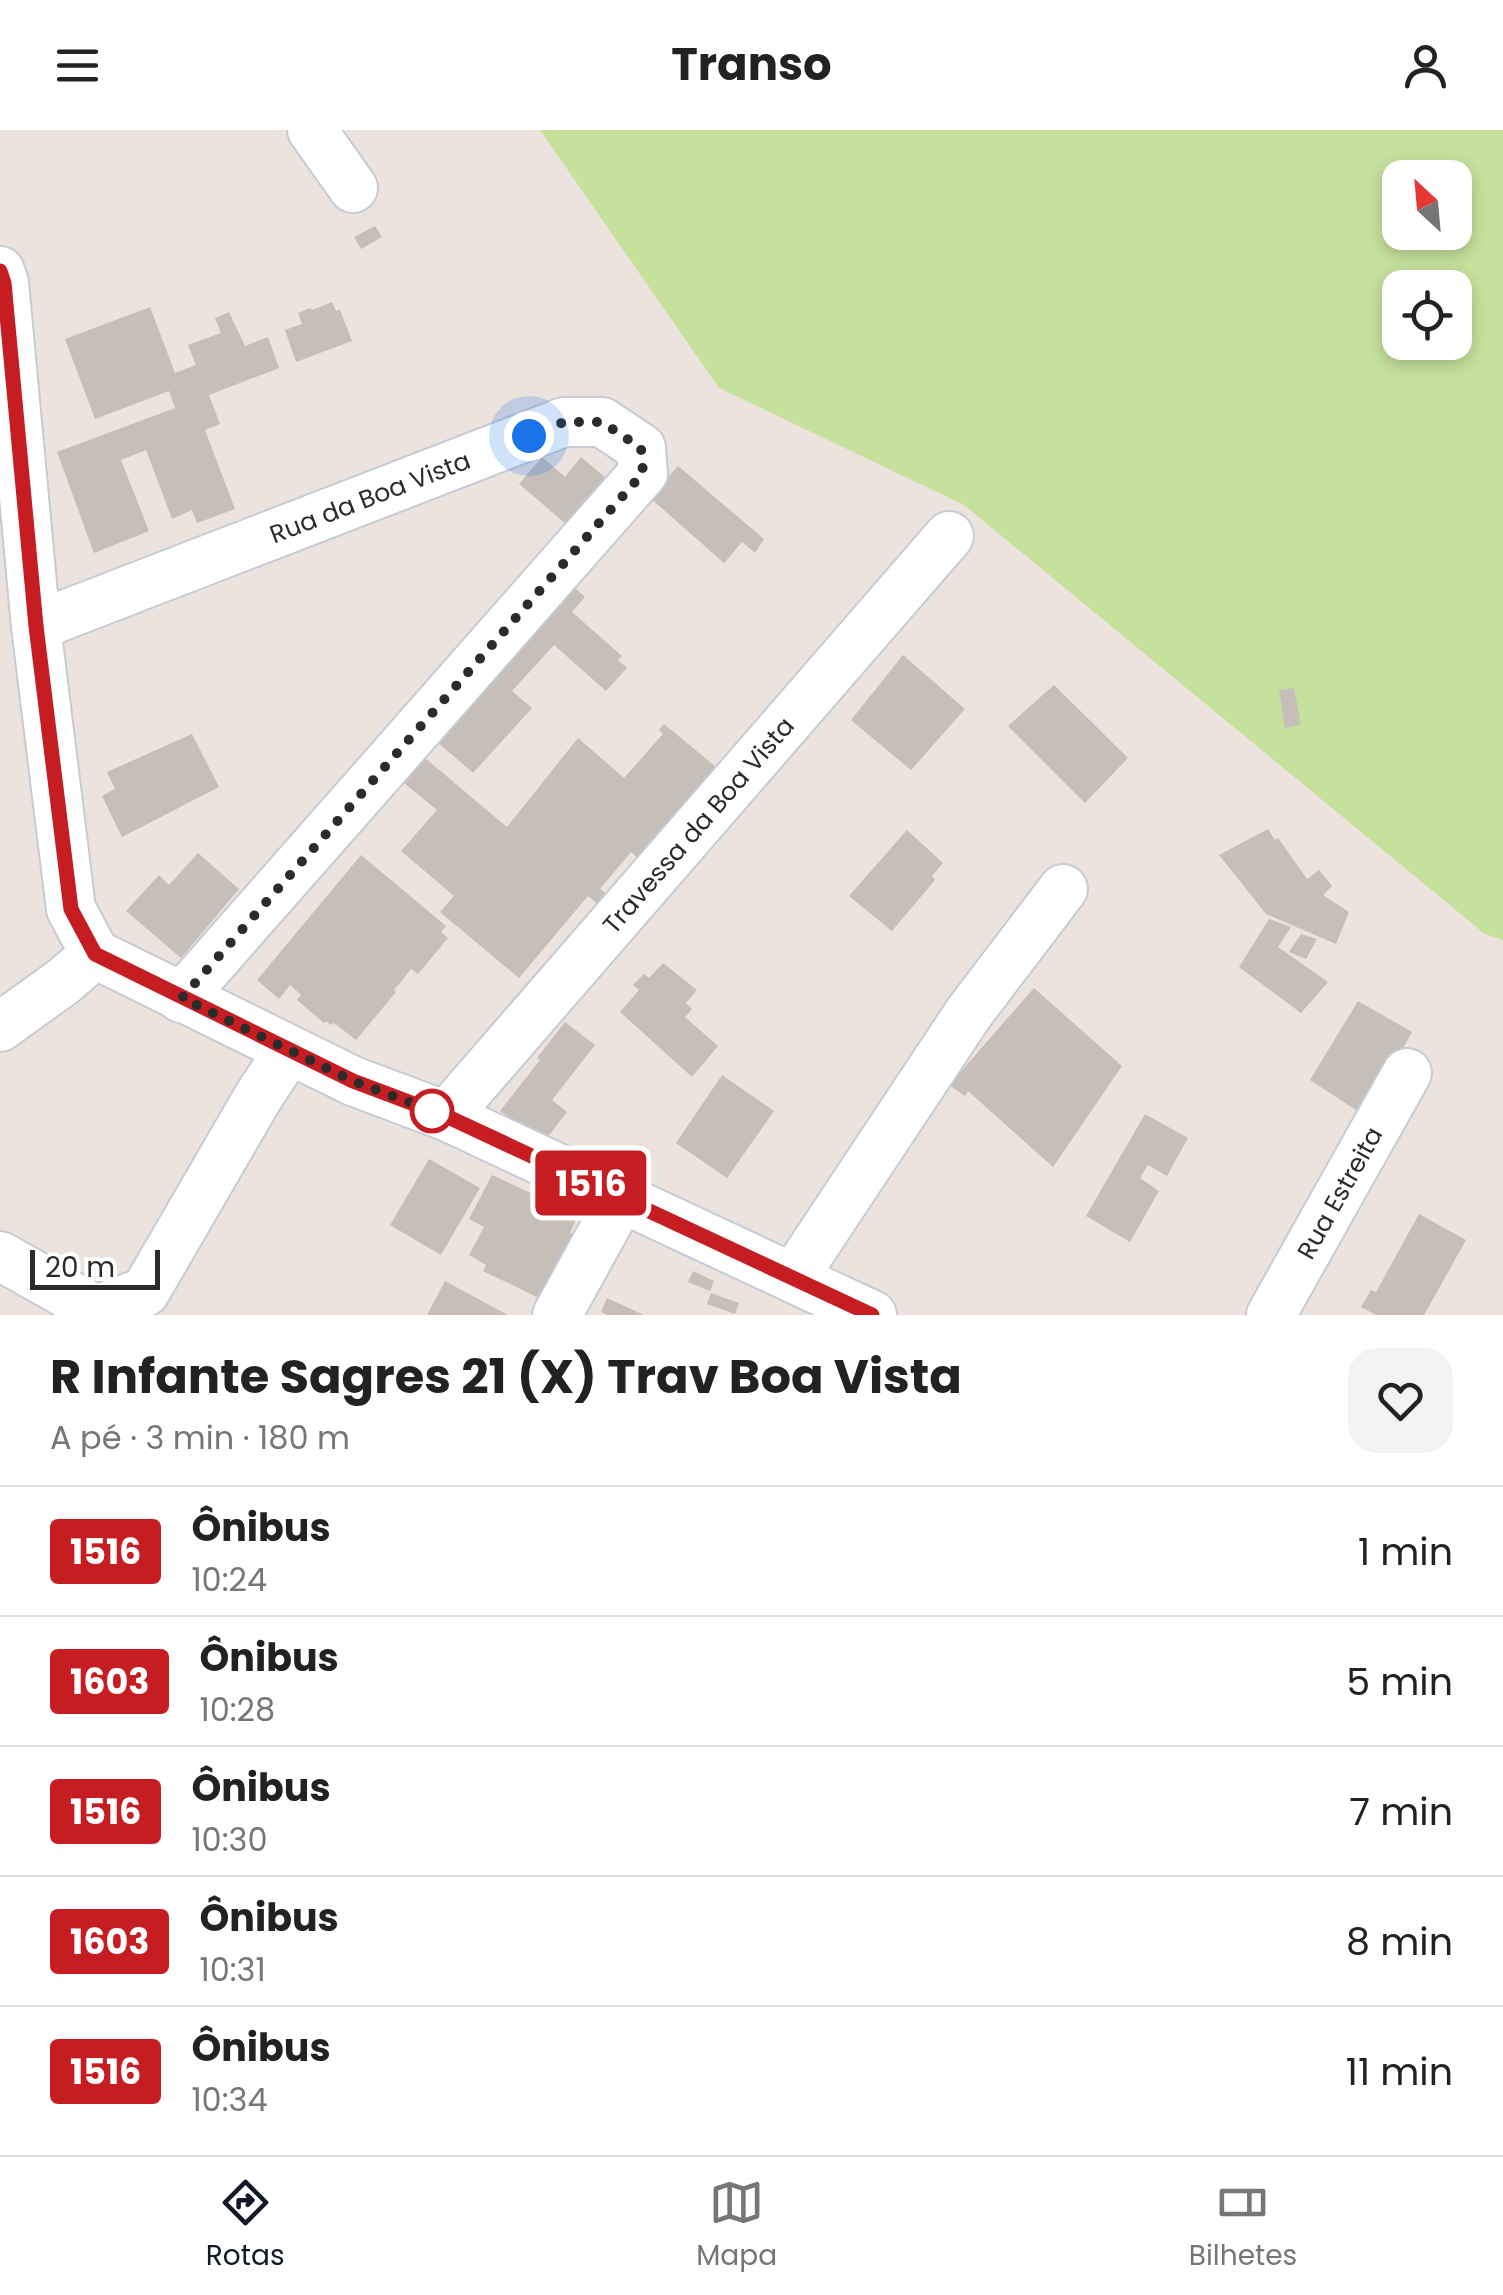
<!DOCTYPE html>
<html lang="pt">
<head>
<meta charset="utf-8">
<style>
  body { margin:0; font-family:Poppins,sans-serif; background:#f2f2f2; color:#222; height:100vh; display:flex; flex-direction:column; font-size:38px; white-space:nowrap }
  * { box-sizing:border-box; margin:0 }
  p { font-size:32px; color:#767676 }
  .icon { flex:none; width:55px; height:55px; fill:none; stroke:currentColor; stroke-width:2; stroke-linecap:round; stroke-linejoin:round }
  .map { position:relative; height:1185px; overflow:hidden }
  .side { display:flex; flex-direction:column; background:#fff; flex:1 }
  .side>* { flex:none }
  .badge { padding:0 20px; border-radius:8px; font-size:35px; line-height:65px }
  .needle { width:65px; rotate:334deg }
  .controls { position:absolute; left:1382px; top:30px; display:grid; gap:20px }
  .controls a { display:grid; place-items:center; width:90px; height:90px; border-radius:20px; background:#fff; box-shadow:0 5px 15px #0003; font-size:50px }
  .scale { position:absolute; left:30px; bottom:25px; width:130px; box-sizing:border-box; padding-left:10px; border:5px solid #2b2b2b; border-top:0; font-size:28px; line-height:35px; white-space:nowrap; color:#2b2b2b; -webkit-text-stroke:8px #fff; paint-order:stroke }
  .you { position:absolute; width:50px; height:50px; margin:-25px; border:8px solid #fff; border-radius:50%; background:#1a73e8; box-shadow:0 0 0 15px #1a73e833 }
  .map>.badge { position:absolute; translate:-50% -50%; box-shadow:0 0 0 5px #fff }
  .round { display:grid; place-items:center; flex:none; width:105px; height:105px; border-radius:30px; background:#f2f2f2 }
  .head { display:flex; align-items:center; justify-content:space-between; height:170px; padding:0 50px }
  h1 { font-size:48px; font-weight:700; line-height:75px }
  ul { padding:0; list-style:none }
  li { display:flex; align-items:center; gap:30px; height:130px; padding:0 50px; border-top:2px solid #e0e0e0 }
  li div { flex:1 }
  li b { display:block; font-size:38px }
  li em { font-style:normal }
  li .badge { min-width:110px; font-weight:700; text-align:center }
  header { display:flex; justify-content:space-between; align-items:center; height:130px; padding:0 50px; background:#fff; font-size:45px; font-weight:700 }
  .tab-bar { display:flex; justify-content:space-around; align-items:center; height:140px; border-top:2px solid #e0e0e0; background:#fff; font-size:28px; color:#767676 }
  .tab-bar a { display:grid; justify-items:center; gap:5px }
  .tab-bar .selected { color:#111827 }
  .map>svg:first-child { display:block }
</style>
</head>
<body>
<header><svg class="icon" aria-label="menu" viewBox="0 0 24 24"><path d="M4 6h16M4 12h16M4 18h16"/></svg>Transo<svg class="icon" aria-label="person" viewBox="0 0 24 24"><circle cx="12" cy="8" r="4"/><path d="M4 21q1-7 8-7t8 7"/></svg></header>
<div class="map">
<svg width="1503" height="1185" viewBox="0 0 1503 1185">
  <rect width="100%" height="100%" fill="#ece2de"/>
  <path fill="#c5e19c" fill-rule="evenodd" d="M540,0h963v810l-18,-6 -521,-429 -245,-117zM1400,48h55v54h-55zM1400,158h55v54h-55z"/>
  <path fill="#c5beb9" d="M375,96l7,11 -21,12 -7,-12z
    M332,172l4,9 4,-1 12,31 -56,21 -11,-32 17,-6 -4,-11 12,-5 2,2z
    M150,177l25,66 21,-8 -8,-20 33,-12 -6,-15 14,-6 16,34 23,-9 11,31 -70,27 11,29 -15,6 30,79 -38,14 -5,-13 -20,9 -26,-69 -25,10 28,71 -55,22 -37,-101 118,-44 -6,-17 -74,28 -30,-80z
    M542,327l23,20 16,-20 26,22 -34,41 -7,4 -47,-40z
    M678,336l86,73 -9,14 -13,-11 -18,21 -75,-66z
    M573,456l12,11 -13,15 50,44 -4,4 9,8 -21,23 -52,-46 -42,46 20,17 -59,65 -38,-33z
    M903,525l62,54 -54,61 -60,-50z
    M1054,555l74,73 -43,45 -77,-77z
    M1294,558l7,37 -16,3 -6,-38z
    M664,594l52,43 -77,92 -8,-7 -31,37 7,5 -9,10 -10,-8 -69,82 -79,-66 14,-16 -53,-45 36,-41 -33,-27 21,-25 82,69 71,-89 46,40 39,-44 -4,-4z
    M192,604l27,53 -97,50 -20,-41 13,-7 -8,-17z
    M1268,699l7,11 3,-2 29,41 12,-9 13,16 -9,9 26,17 -13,32 -70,-30 -47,-59z
    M907,700l36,33 -11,13 3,4 -43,51 -43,-35z
    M198,723l41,36 -58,69 -55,-47 33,-36 10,10z
    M361,725l85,71 -5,6 7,6 -30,36 -7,-5 -17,21 2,2 -40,48 -22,-17 -3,2 -5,-4 -2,2 -27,-23 4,-5 -11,-10 -11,14 -22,-19z
    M1269,789l22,8 -13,20 50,35 -27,31 -62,-46z
    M1301,804l16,5 -11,20 -17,-7z
    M663,833l34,27 -11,13 6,6 -7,8 33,29 -26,31 -72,-65 19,-22 -6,-5 11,-11 5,4z
    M1034,858l88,78 -69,101 -85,-76 -3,5 -16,-11z
    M1358,871l54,31 -20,36 -33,44 -49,-32z
    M565,892l30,23 -43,55 15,12 -23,30 -44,-31 40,-51 -3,-2z
    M722,945l52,36 -47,67 -51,-35z
    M1145,984l43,24 -21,38 -19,-11 -8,13 19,13 -29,51 -44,-26z
    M429,1029l51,29 -39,67 -51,-30z
    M492,1045l86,40 -8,18 3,1 -31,58 2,1 -3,6 -58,-28 3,-6 -17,-10 15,-28 -15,-8z
    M1419,1084l47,26 -42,75h-48l-15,-8 10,-17 5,2z
    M693,1141l21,10 -4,10 -22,-9z
    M445,1151l63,34h-81z
    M711,1163l28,10 -4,11 -28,-10z
    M607,1168l37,17h-37l-6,-3z"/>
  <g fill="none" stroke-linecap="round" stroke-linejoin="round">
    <defs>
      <g id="minor">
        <path d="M312,0l41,58"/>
        <path d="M0,141l4,12 32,343 35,283 24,45 258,127 93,35 426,199"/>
        <path id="s1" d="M36,496l528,-204h38l39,26 2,25 -462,525"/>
        <path d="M0,897l64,-46 31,-27"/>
        <path id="s2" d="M446,986l503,-580"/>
        <path d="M0,1126l96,54 49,-18 112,-193 32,-49"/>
        <path d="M793,1148l175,-264 95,-125"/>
        <path d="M557,1185l65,-118"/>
        <path id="s3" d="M1271,1185l136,-242"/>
      </g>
    </defs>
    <use href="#minor" stroke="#c6ccd4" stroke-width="52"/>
    <use href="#minor" stroke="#fff" stroke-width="48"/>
  </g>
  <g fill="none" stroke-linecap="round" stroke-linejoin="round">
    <defs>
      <path id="line" d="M0,141l4,12 32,343 35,283 24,45 258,127 93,35 426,199"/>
    </defs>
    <use href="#line" stroke="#fff" stroke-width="22"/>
    <use href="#line" stroke="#c61d23" stroke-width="15"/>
    <path stroke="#2b2b2b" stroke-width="10" stroke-dasharray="0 18" d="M432,981l14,5 -93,-35 -171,-83 461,-525 -2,-25 -39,-26h-38l-35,14"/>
  </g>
  <circle fill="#fff" stroke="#c61d23" stroke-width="5" cx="432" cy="981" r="20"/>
  <g text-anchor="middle" stroke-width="9" stroke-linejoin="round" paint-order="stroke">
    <g font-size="25" fill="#2b2b2b" stroke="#fff">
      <text dy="9" stroke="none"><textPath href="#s1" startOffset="358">Rua da Boa Vista</textPath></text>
      <text dy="9" stroke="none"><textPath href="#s2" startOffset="385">Travessa da Boa Vista</textPath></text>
      <text dy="9" stroke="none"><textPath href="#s3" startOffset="140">Rua Estreita</textPath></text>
    </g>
  </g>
</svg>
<div class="controls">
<a><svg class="needle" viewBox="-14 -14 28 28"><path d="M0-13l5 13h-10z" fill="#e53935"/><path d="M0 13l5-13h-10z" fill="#767676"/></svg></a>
<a><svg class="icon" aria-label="locate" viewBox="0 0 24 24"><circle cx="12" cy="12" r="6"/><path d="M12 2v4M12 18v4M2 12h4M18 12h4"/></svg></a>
</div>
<div class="scale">20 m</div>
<div class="you" style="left:529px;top:306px"></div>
<b class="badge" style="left:591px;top:1053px;background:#c61d23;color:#fff">1516</b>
</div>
<section class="side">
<div class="head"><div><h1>R Infante Sagres 21 (X) Trav Boa Vista</h1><p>A pé · 3 min · 180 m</p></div><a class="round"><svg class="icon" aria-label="heart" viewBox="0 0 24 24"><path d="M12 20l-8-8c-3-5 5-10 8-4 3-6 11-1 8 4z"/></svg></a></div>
<ul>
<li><span class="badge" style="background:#c61d23;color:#fff">1516</span><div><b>Ônibus</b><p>10:24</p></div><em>1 min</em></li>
<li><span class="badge" style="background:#c61d23;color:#fff">1603</span><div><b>Ônibus</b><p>10:28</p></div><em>5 min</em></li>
<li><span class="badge" style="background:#c61d23;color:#fff">1516</span><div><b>Ônibus</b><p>10:30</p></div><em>7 min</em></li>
<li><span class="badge" style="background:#c61d23;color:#fff">1603</span><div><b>Ônibus</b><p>10:31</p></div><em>8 min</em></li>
<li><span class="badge" style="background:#c61d23;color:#fff">1516</span><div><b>Ônibus</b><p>10:34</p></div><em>11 min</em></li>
</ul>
</section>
<nav class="tab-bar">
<a class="selected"><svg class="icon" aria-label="directions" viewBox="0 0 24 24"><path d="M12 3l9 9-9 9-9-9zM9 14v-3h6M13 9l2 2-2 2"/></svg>Rotas</a>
<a><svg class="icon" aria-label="map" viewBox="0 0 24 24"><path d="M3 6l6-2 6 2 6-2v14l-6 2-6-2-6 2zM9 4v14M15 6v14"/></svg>Mapa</a>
<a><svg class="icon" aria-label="tickets" viewBox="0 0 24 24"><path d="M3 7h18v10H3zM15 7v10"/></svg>Bilhetes</a>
</nav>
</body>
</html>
